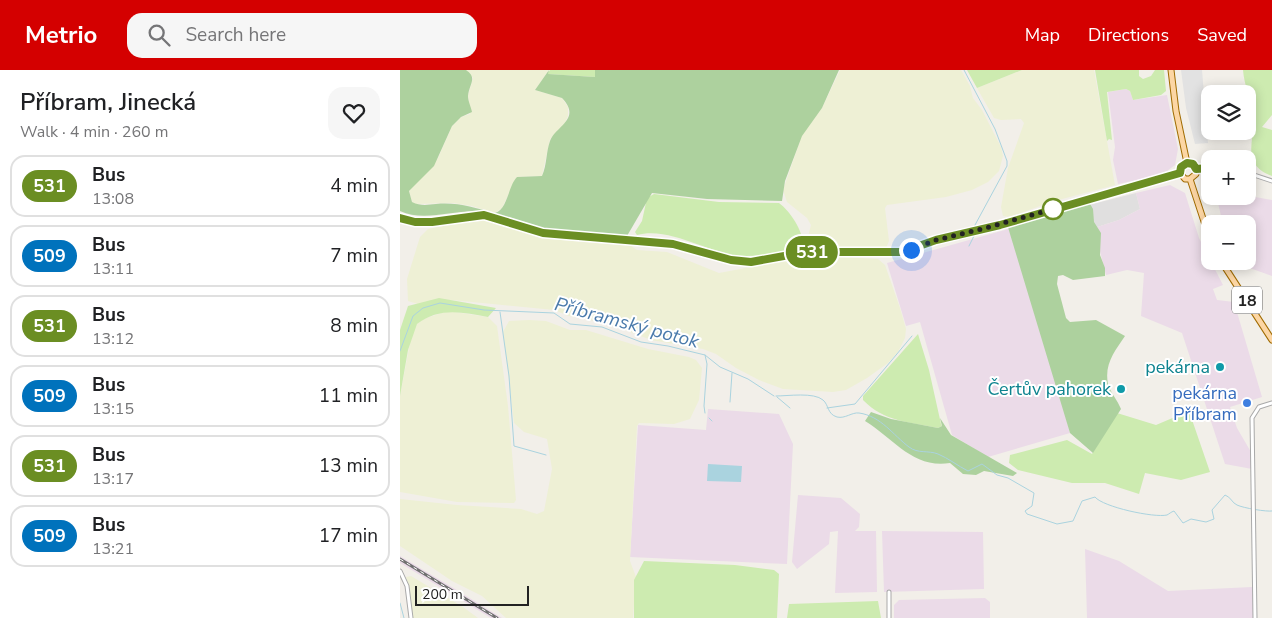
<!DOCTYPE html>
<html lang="en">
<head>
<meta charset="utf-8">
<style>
  body { margin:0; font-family:"Nunito Sans",sans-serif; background:#f6f6f6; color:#202124; height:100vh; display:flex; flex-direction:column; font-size:19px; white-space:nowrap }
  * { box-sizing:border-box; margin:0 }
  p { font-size:16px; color:#757577 }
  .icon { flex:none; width:28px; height:28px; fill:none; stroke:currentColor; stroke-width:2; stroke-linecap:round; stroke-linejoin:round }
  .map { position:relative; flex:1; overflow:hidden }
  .side { display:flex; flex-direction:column; background:#fff; width:400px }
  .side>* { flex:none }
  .badge { padding:0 10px; border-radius:16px; font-size:18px; line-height:32px }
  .tools { position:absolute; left:801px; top:15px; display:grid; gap:10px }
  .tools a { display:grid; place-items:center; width:55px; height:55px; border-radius:10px; background:#fff; box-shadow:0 2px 12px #0003; font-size:25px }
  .scale { position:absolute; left:15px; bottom:12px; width:114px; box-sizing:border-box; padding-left:5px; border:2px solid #222; border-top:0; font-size:14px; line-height:18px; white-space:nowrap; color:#222; -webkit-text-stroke:4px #fff; paint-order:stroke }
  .you { position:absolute; width:25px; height:25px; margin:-12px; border:4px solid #fff; border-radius:50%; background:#1a73e8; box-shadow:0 0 0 8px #1a73e833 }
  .map>.badge { position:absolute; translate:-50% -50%; box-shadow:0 0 0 2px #fff }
  .round { display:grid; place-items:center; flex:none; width:52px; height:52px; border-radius:15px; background:#f6f6f6 }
  .head { display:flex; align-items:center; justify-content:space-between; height:85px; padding:0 20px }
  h1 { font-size:24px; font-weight:600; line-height:38px }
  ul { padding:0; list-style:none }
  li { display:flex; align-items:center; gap:15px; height:62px; margin:0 10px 8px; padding:0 10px; border:2px solid #e0e0e0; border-radius:15px }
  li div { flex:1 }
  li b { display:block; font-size:19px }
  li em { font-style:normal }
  li .badge { min-width:55px; font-weight:700; text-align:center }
  header { display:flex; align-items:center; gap:30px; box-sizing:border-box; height:70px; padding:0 25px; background:#d40000; color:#fff }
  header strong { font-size:24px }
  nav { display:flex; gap:28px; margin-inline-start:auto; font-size:18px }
  .search { width:350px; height:45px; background:#f6f6f6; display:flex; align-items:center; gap:12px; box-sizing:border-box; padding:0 18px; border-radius:15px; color:#757577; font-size:19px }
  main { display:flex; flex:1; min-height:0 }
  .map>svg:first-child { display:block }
</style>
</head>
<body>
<header>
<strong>Metrio</strong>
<div class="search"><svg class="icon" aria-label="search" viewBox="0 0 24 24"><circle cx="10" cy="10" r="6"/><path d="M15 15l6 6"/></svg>Search here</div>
<nav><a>Map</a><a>Directions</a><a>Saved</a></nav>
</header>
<main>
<section class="side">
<div class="head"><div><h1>Příbram, Jinecká</h1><p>Walk · 4 min · 260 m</p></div><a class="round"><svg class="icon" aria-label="heart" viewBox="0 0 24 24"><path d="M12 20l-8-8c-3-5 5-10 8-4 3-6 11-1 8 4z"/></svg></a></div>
<ul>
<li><span class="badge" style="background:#6b8e23;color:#fff">531</span><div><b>Bus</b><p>13:08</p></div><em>4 min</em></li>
<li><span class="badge" style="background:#0072bc;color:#fff">509</span><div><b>Bus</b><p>13:11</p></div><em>7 min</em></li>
<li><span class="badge" style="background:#6b8e23;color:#fff">531</span><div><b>Bus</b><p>13:12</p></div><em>8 min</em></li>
<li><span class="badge" style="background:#0072bc;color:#fff">509</span><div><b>Bus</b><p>13:15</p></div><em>11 min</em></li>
<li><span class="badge" style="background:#6b8e23;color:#fff">531</span><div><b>Bus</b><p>13:17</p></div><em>13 min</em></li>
<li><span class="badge" style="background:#0072bc;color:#fff">509</span><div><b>Bus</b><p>13:21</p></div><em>17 min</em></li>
</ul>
</section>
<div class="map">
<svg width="872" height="548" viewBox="0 0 872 548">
  <rect width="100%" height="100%" fill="#f2efe9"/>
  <path fill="#e0dfdf" d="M736,123l4,16 -21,11 -25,8 -5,-23z"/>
  <path fill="#ebdbe8" d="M726,19l4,2 3,9 34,-5 11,54 -3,16 -8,6 -16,6 -33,7 -5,-24 2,-13 -7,-55z
    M770,115l15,8 14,45 24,47 -10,4 4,11 17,2 28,95 -32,10 7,21 14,24 1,17 -27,-5 -43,-131 -41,-17 3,-43 -17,-3 -21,5 -12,-47 25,-8 21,-11 -4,-16z
    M848,121l7,1v5l17,3v76l-39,-14 15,-1v-37h-25l-6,-25v-3h31z
    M612,158l31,102 27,103 -82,24 -36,-22 -32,-113 -14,4 -19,-63z
    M308,339l71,5 14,30 -6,120 -157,-7 8,-132 68,5z
    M398,425l43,3 19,16 -1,13 -4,4h21l1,61 -42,1 3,-62 -8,1 -1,12 -32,25 -5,-7z
    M482,461l101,1 1,57 -100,3z
    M685,479l34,12 49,30 84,-4 4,31h-169z
    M0,486l55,33 47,29h-11l-91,-55z
    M585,528l5,4v16h-96v-13l5,-5z"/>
  <path fill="#eef0d5" d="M66,0h83l-14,20 27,8 6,9v9l-4,9 -14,14 -8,37 -25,1 -15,31 -7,5 -23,-7 -19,-3 -38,1 -3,-2 -3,-11 29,-33 14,-32 9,-9 9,-3 -2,-19 5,-17z
    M440,0h121l9,16 3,12 9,12 19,37 2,9 -4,15 -11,11 -16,8 -26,7 -59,8 -2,3 4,33 -3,7 -5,2h-70l-5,-6 5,-19 -4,-7 -20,-16 -4,-12 19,-55 20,-27z
    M622,0h72l21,115 -64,17 -41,15 -7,-1 -2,-9 7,-39 16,-45 -3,-4 -20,1 -7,-2 -17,-30z
    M79,149l17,3 44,16 91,8 6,4 30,2 52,21 80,-15 9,3 32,-4 38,2 7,6 15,43 6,21 -1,9 -7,14 -10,11 -21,15 -21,12 -13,2 -50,-3 -24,-9 -23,-12 -20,-14 -13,-5 -52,-9 -41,-16 -41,-8 -15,-6 -102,-10 -34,4 -10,-3 -1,-22 13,-42 8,-8z
    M48,241l40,6 9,9 11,80 8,94 -2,3 -57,-1 -57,-10v-96l12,-64 5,-8 6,-5z
    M129,250l17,1 24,9h16l62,19 41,8 7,3 6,8 -3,32 -9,19 -16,5 -35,-1 -2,3 -7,135 6,16 -3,41h-127l-24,-22 -30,-15 -52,-35v-47l57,6 64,4 16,5 7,-3 8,-42 -5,-30 -23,-7 -10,-9 -11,-91 6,-11z
    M11,506l52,31 15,11h-65l-7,-41z"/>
  <path fill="#cdebb0" d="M150,0h45v7l-48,-3z
    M567,0h55l-45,18z
    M695,0h44v6l4,3 8,-3 4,-6h9l2,21 -5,4 -28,5 -3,-9 -4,-2 -19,3 5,48 -3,-1 -2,2z
    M843,0h29v45l-10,12 10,3v46c-34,-13 -15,-38 -19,-64 -3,-14 -9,-28 -10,-42z
    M254,124l65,8 60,1c12,9 26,30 24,46 -18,5 -39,7 -57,7 -34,1 -73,-30 -109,-21l-2,-3 7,-11 5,-23z
    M39,228l57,10 -8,9c-26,-5 -49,-10 -71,7l-9,26 -8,46v-66l8,-24z
    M518,264l11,36 12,54 1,2 -4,2c-28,-6 -54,-6 -75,-28v-4z
    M789,341l21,61 -29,8 -36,-7 -6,21 -34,-11h-33l-54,-13 -9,-7 1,-8 57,-15 25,14 25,-41 39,12z
    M244,491l91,4 39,5 5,4 -2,44h-143v-38z
    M478,531l3,17h-94l2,-14z"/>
  <path fill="#add19e" d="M0,0h66c12,8 3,14 2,26 0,5 3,11 4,16l-11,5 -9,9 -18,40 -25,25 3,11c8,4 15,3 24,2 23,-2 37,4 59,9 13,-4 13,-27 22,-36l25,-1c5,-11 4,-24 8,-35 6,-15 32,-22 12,-43l-27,-8 14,-20 -1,4 47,3v-7h244l-17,38 -20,28 -17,45 -3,20 -75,-2 -55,-6 -25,43c-31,-1 -62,-2 -92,-8 -17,-4 -33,-13 -51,-16 -28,-4 -58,11 -84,-1z
    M689,132l4,7 1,13 7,11 -1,22 5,13v8l-32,4 -10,-5 -5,1 -1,8 9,34 4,4 26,-2 29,16c-10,15 -21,28 -17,48 1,6 10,17 13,25l-28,44 -23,-20 -63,-209z
    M471,342l20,7 47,9 4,-2 -2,-8 11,17 66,38 -4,3 -29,-5 -8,4 -13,-1 -13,-11c-37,6 -57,-25 -85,-42z"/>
  <path fill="#e2e2e2" d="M781,0h21l6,73 -13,1 -9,-36z"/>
  <path fill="#aad3df" d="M308,394l34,2 -1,16 -34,-1z"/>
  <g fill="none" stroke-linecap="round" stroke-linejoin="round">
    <path stroke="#aad3df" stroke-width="1" d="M564,0l31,59 12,32v5l-32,59v4
      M569,176l6,-12
      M100,242l9,64 5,70 32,9
      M0,281l13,-35 10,-8 17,-5 44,7 70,3 16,11 32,3 39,15 27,4 37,9 15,12 28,12 26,17
      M305,285l2,9 -3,42 1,7
      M376,326c12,0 38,-4 47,4 6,5 4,14 14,17 8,2 15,-5 22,-4 22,3 34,22 50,34 9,7 19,3 29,7 10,4 20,12 30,17l14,-7 15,11 11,3 26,15 -2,13 -7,5 2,3 30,10 16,-3 9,-20 13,-4c8,10 59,21 72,18 2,-1 4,-3 7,-4l9,12 8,-4 15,3 8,-3 -2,-9 13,-15c6,2 7,8 12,10 6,3 30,7 35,6
      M377,327l13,11
      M330,332l2,-29
      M427,338l28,-4 57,-68
      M309,348l3,3
      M0,533l4,15"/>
    <defs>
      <path id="street" d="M796,99l14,-1
        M848,103l24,8
        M0,501l7,15 4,32
        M489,522v26
        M855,548l-3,-200 7,-11 13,-4"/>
      <path id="secondary" d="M0,148l15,4h17l51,-7 60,18 113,9 31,5 44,13 20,2 55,-10h96l34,-12 64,-15 180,-52"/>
      <path id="primary" d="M771,0l5,41 11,52
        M787,93l-5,2 -2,8 5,6h5
        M787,93l6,1 3,5v5l-6,5
        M790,109l20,61
        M821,191l51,79"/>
    </defs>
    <use href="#street" stroke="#a9a9a9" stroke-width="5"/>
    <use href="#secondary" stroke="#707d05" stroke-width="6"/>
    <use href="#primary" stroke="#a06b00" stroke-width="7"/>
    <use href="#street" stroke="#fff" stroke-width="3"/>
    <use href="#secondary" stroke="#f7fabf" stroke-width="4.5"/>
    <use href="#primary" stroke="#fcd6a4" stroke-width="5"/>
    <defs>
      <path id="rail" d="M0,489l97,59"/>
    </defs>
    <use href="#rail" stroke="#707070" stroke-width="3"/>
    <use href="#rail" stroke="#fff" stroke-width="1" stroke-dasharray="4" stroke-linecap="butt"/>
  </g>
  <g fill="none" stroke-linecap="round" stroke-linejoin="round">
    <defs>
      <path id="line" d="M0,148l15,4h17l52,-7 59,18 130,11 58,16 20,2 55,-10h96l34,-12 64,-15 180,-52 1,-6 6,-4 6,1 3,5 14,-1"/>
    </defs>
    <use href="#line" stroke="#fff" stroke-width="11"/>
    <use href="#line" stroke="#6b8e23" stroke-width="8"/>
    <path stroke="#222" stroke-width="5" stroke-dasharray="0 9" d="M511,180l25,-10 46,-11 71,-20"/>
  </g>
  <circle fill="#fff" stroke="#6b8e23" stroke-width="2.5" cx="653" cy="139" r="10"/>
  <g fill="#0f9aa8" stroke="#fff" stroke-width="2">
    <circle cx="820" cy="297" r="5"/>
    <circle cx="721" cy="319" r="5"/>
  </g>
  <circle fill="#3f7fe0" stroke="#fff" stroke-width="2" cx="847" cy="333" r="5"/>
  <g text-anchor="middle" stroke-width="4" stroke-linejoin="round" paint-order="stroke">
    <rect fill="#fff" stroke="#646464" stroke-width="1" x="832" y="216.5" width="30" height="27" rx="4"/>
    <g font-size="16" font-weight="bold" fill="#222">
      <text x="847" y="236">18</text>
    </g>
    <g font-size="18" fill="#0d838f" stroke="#fff" text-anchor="end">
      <text x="810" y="303">pekárna</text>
      <text x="711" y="325">Čertův pahorek</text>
    </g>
    <g font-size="18" fill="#366cbe" stroke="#fff" text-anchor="end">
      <text x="837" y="329">pekárna<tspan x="837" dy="21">Příbram</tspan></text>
    </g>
    <g font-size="19" font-style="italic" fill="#4a7aab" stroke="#fff">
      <text transform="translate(227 252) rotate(15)" y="7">Příbramský potok</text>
    </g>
  </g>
</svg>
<div class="tools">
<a><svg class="icon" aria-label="layers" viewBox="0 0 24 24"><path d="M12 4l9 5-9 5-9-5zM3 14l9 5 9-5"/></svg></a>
<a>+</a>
<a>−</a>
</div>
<div class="scale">200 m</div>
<div class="you" style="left:511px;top:180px"></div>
<b class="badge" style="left:412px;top:182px;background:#6b8e23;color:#fff">531</b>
</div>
</main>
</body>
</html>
